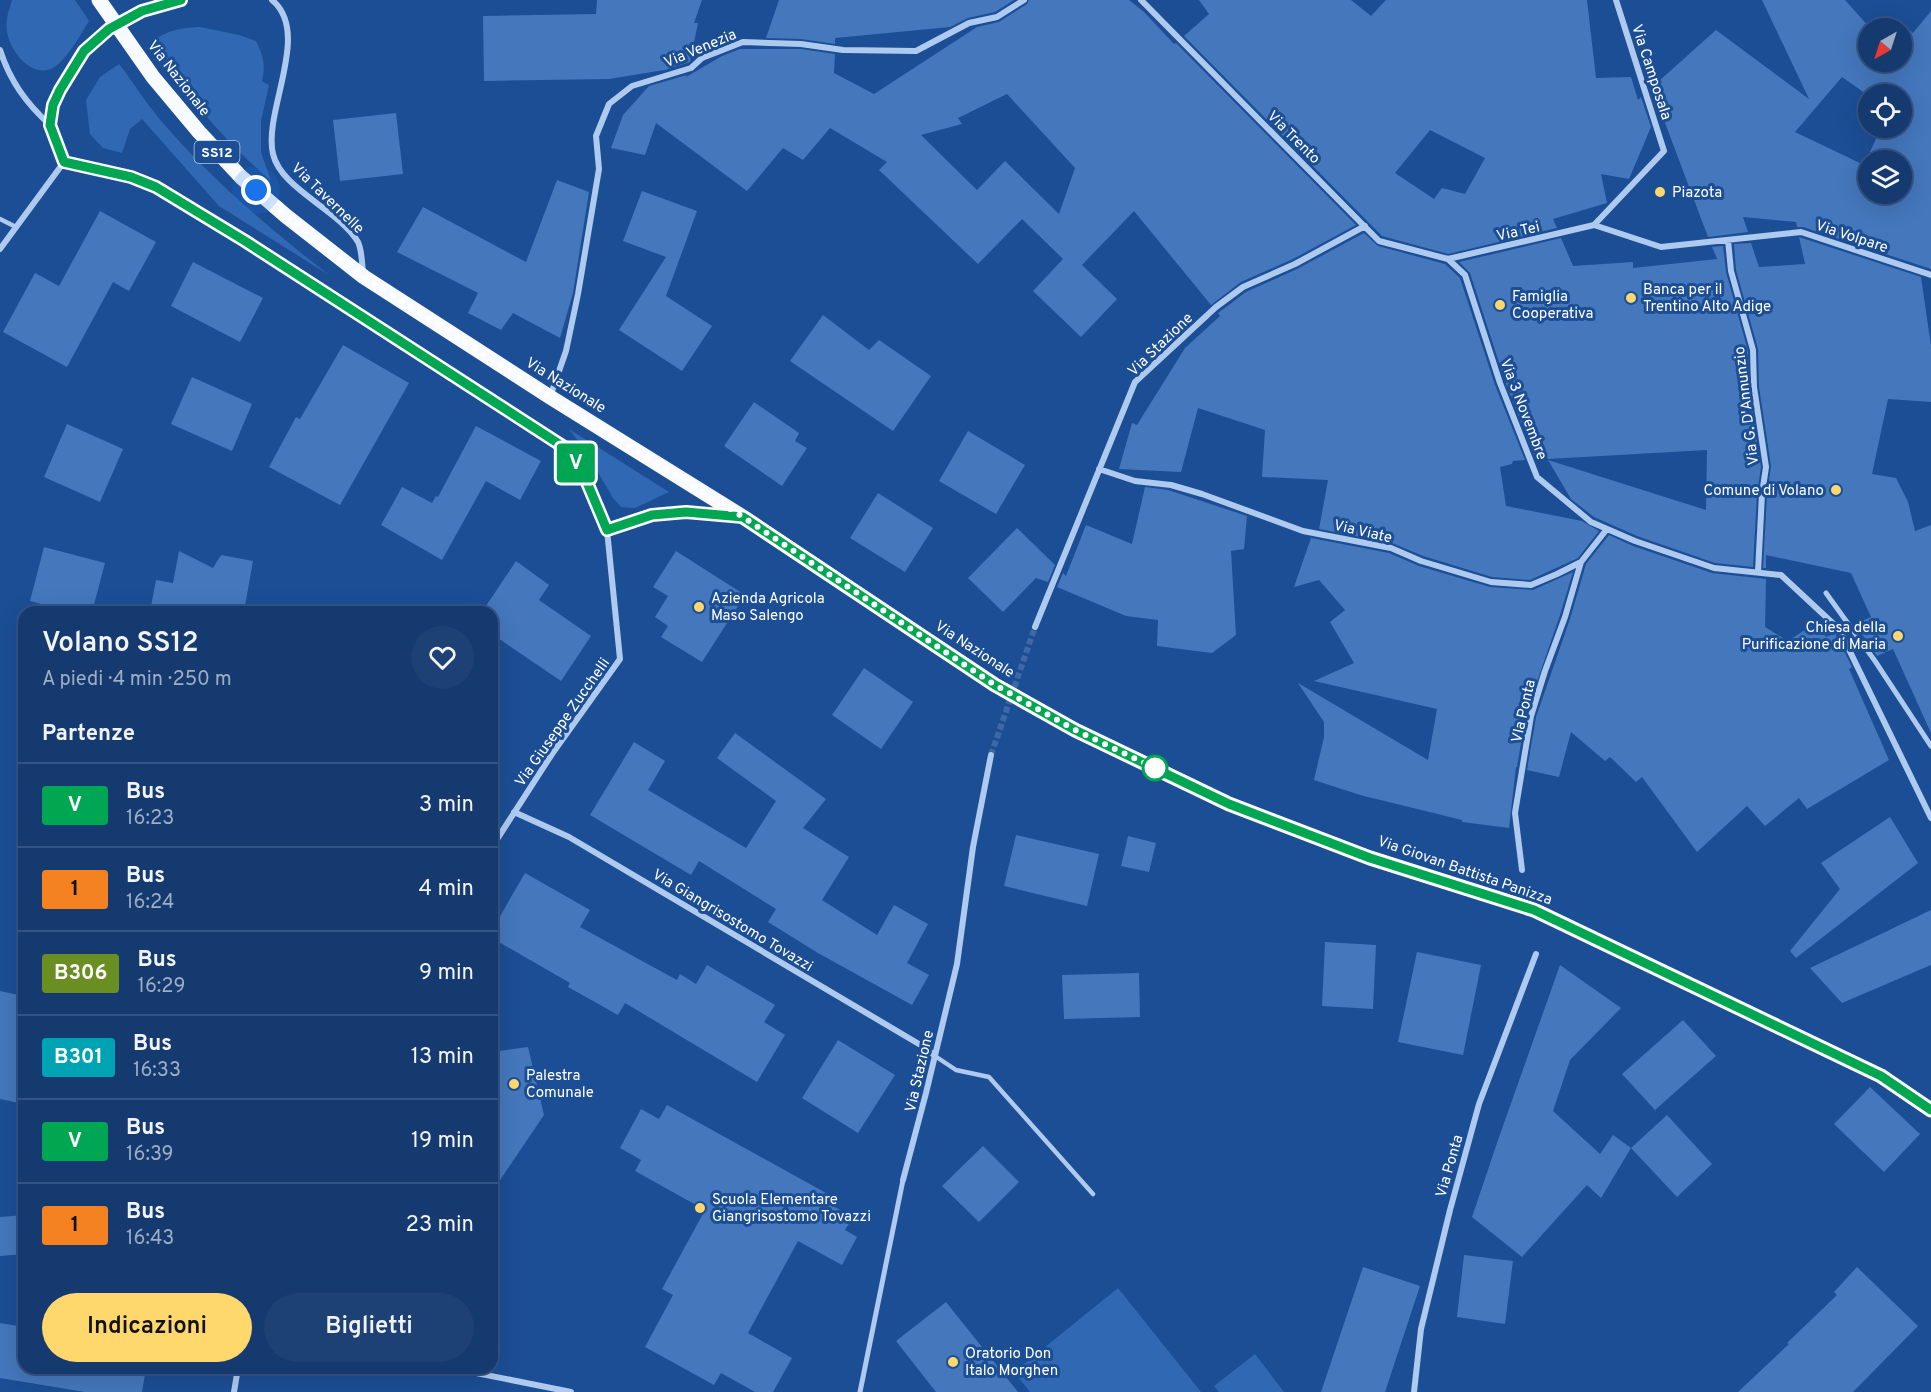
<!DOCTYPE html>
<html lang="it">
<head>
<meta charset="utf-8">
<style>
  body { margin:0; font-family:Overpass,sans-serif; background:#1e4175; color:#f1f3f6; height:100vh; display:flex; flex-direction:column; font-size:22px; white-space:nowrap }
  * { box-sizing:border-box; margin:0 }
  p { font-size:20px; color:#9dadc3 }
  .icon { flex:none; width:33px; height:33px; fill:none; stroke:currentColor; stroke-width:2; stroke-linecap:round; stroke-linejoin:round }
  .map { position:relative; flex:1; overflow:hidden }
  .sheet { position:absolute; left:18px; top:606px; width:480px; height:768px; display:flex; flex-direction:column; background:#153a70; border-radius:18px; box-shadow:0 6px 24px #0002,0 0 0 2px #345483 }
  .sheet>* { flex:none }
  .badge { padding:0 12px; border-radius:4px; font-size:21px; line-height:39px }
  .needle { width:39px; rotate:219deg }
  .buttons { position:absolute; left:1858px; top:18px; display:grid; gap:12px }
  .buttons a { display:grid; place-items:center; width:54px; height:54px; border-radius:50%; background:#153a70; box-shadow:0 6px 24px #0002,0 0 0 2px #345483; font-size:30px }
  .you { position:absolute; width:30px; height:30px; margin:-15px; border:4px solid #fff; border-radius:50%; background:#1a73e8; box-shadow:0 0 0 9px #1a73e833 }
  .map>.badge { position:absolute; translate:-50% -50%; box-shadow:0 0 0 3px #fff }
  h2 { padding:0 24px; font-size:22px; line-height:54px }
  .round { display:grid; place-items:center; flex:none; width:63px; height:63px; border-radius:32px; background:#1e4175 }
  .summary { display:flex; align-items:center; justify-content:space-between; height:102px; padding:0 24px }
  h1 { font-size:28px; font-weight:600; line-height:45px }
  .cta { display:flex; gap:12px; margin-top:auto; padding:12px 24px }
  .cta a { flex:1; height:69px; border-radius:36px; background:#ffd86d; color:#111; font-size:24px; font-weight:600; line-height:69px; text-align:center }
  .cta a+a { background:#1e4175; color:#f1f3f6 }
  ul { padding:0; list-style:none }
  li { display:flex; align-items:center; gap:18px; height:84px; padding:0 24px; border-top:2px solid #345483 }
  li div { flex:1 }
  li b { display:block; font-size:22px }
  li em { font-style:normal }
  li .badge { min-width:66px; font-weight:700; text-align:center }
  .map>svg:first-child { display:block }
</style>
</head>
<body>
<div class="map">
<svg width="1931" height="1392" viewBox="0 0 1931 1392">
  <rect width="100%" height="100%" fill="#1c4e95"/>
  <path fill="#3068b3" d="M12,0h63l14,21c-9,14 -19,34 -33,45 -23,16 -46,-15 -49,-34 -2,-11 2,-22 5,-32z
    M200,27l39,8 17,6c7,14 10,24 6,40l7,4 -8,36v31l10,29c-50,-44 -84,-84 -120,-139 17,-12 29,-14 49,-15z
    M119,64c15,19 28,41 44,59 49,57 107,106 166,152l-110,-69 -77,-87 -12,10 -8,24 -19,-5 -13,-14 -4,-34 14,-23z
    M569,429l100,63 -34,16 -14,-1 -8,-9 -25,-43z
    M1118,1288l83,104h-171l-16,-20z
    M1255,1354l29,38h-65l-5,-6z"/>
  <path fill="#4477bc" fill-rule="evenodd" d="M597,0h105l-8,23h4l-8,39 -28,9 2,-1 -55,9 -125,2 -1,-65 113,-2z
    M779,0h235l-19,12 -27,6 -18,9 -115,11v6l-34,-5 -35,-1z
    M1029,0h100l15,12 30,32 2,-1 180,182 -63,34 -52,23 -30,23 -77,-94 -52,54 35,34 -36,38 -48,-46 30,-32 -41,-40 -44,45 -99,-94 8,-8 -57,-34 -27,32 -20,-12 -36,43 -91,-68 -11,32 -34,-7 12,-33 26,-29 38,-11 -1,2 36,-21 18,-7h61l34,5 -1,19 40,21 103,-67 22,-5 28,-18zM1007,94l68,74 -16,46 -54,-53 -28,29 -56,-55 41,-11 -4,-6z
    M1199,0h152l20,16 15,-16h201l9,78 35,-1 7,23 3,-3 10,30 -22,52 -28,-5 6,29 -54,16 4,9 -109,26 -66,-18 -198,-200 25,-22zM1430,130l55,28 -20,36 -23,-6 -8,11 -39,-26z
    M1762,0h83l25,28 -1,34h33v-34h-18l7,-11 22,16 18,-22v258l-128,-42h-6l-1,-5 -53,-5 5,15 -40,5 -49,-130 -2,5 -7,-23 66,-59 93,69zM1842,77l27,19 33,-2v34h-21l-17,37 -69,-33zM1869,160h33v34h-33z
    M396,113l7,61 -63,7 -7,-61z
    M557,180l32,12 -16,101 -13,45 -47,-25 -12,17 -33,-17 10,-20 -81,-41 26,-45 103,55z
    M642,191l55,20 -31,85 46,30 -30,45 -63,-41 47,-73 -43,-16z
    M100,211l56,31 -27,49 -16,-9 -46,85 -64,-35 32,-59 24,13z
    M1364,233l14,13 67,18 15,14 35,107 30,75 -12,1 -1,3 -12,3 6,39 76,15 17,10 -21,27 -48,22 -38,-3 -69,-21 -31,-13 -73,-14 9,-49 -66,-3 3,-47 -67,-22 -17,64 -62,-3 13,-46 5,2 48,-77 35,-32 -2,-3 28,-21 51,-23z
    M1799,237l122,40 10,69v56l-43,-3 -16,75 24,4 12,24 7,29 16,-6v208l-38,-84 -16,7 -22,-32 16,-7 -20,-44 -85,-18v13h-3l4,-73 4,-29 -12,-79 -1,-38 -22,-79 -2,-26 17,-1 8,24 46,-3z
    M1561,238l12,28 60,-4v6l84,-9 -5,-12 11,-1 3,26 22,79 1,37 12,79 -4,27 -4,73 -38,-4 -78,-27 -43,-19 -23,-18 -23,-39 158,50 1,-60 -159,9 -3,-4 -10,3 -30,-77 -35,-108 -11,-11z
    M193,262l70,36 -23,44 -69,-36z
    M823,315l46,35 10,-10 52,36 -38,55 -103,-70z
    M343,345l66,38 -69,122 -71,-38 27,-50 4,2z
    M192,377l60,27 -20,47 -61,-27z
    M754,402l45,31 -4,8 12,7 -25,38 -58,-40z
    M67,424l56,25 -23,53 -56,-25z
    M476,426l65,35 -21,39 -34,-19 -44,79 -61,-35 21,-38 30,16 4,-7 2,1z
    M968,431l57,34 -29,49 -57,-33z
    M1145,487l23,3 79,26 -3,33 -13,2 5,84 -24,18 -55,-7 1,-26 -32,-4 -69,-29 6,-14 3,3 20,-51 46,19z
    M878,493l55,35 -28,44 -55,-34z
    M1017,528l38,37 -7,17 -12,-4 -33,34 -35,-34z
    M1609,535l24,11 79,27 54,6 -1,48 23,14 29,-19 9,15 9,-4 17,34 -3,2 40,91 -82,49 -8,-11 -34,28 -18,-20 -50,46 -55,-75 -6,5 -26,-25 -5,4 -34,-29 -12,45 -32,-7 9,-53 34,-98 16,-55z
    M1311,538l78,15 30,13 71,21 43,3 40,-18 -13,43 -34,99 -9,53h-1l-7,61 -47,-6v-2l-102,-25 -46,-15 10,-43v-15l-26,-39 130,77 9,-51 -123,-28 40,-18 -24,-41 15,-12 -26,-30 -25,7z
    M44,547l61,16 -13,49h-20l-42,-11z
    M179,551l34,17 8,-13 32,6 -9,51h-26l-21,-4v4h-47l6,-32 17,3z
    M676,551l69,44 -43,67 -41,-25 7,-11 -13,-9 13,-21 -15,-9z
    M516,561l33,24 -10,15 52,36 -30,45 -69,-47v-22h-10z
    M864,668l49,34 -32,47 -49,-34z
    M735,733l91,66 -23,29 46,29 -27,43 55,35 17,-30 34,19 -21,39 22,12 -17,30 -94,-52 -50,-31 8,-13 -77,-48 -8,14 -101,-60 44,-73 31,19 -17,29 98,58 30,-47 -59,-43z
    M1890,817l28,46 -122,95 -6,-7 50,-62 -19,-26z
    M1016,835l83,19 -12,52 -83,-20z
    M1128,836l28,7 -7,29 -28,-6z
    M525,873l65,37 -10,17 97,53 3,-6 16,10 11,-19 68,40 -11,17 21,13 -28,47 -132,-79 -7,12 -50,-28 2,-4 -78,-45v-8z
    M1931,910v55l-89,38 -32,-35z
    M1325,942l51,3 -3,64 -51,-3z
    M1417,952l64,13 -18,90 -65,-13z
    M1560,965l61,43 -51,52 -17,51 47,43 13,-19 18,13 -30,50 -14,-13 -65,72 -50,-40 26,-77z
    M1139,973l1,44 -76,2 -2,-44z
    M0,991l24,5v108l-24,-5z
    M1683,1020l33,36 -61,54 -33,-36z
    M838,1040l57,35 -37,58 -56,-35z
    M528,1047l16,68 -52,77v-140z
    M1870,1087l50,47 -36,38 -50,-48z
    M667,1105l168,93 -4,7 22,12 -8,13 12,7 -15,28 -44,-24 -50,92 44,25 -19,34h-18l-34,-19 -7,12 -69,-38 28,-52 -11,-6 43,-79 -70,-39 6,-11 -21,-12 21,-39 18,10z
    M1667,1115l45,49 -35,33 -46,-49z
    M983,1146l36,36 -40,40 -37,-36z
    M24,1215v39l-24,2v-39z
    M1464,1255l49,6 -8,63 -48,-7z
    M1363,1267l57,19 -35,106h-64z
    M1857,1267l61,59 -65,66h-115l51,-48 -2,-1 50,-48 -3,-3z
    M946,1302l72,90h-82l-40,-51z
    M0,1323l24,4v41h122l-4,24h-57l-85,-14z"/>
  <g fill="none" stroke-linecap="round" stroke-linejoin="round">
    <path stroke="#3e69a5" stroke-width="6" stroke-dasharray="6 3" stroke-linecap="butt" d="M84,51l25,-22 33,-18
      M991,755l44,-128"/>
    <path stroke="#aecaef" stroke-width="4.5" d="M0,219l16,8
      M935,1056l21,14 33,7 104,117"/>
    <path stroke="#aecaef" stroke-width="5" d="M1826,593l49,68 56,85
      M860,1392l43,-212"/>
    <path stroke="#aecaef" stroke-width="6" d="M272,0c40,33 -9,111 1,154 8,35 66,56 85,88 4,8 4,22 5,31
      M1141,0l238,241 69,18 146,-34 67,22 140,-15 130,43
      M142,11l39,-11
      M0,50c10,31 26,53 50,75
      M64,162l67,15 25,10 89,54 322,208 19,31 21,50 13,129 -68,95 -60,93
      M64,162c-4,-12 -11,-23 -13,-35 -6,-22 22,-57 33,-76
      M1594,225l70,-74 -48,-151
      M1728,240l3,31 22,79 1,37 12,80 -4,27 -4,78
      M0,249l64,-87
      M1448,259l17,16 35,108 37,94 54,45 44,19 79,27 67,7 58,54 92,189
      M550,397l16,-46 12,-57 21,-125 -3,-33 13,-32 23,-18 59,-18 11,-10 41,-16 58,2 42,6 73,1 53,-28 28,-6 27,-17
      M1099,469l36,12 36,4 31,9 101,37 88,17 30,13 70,21 40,3 26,-11 24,-12 26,-33
      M607,530l46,-15 33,-3 46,4
      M1035,627l100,-245 81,-75 27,-20 52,-23 70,-38
      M514,812l55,25 355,210 11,9
      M1522,870l-7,-57 16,-97 14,-45 20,-54 16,-55
      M903,1180l23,-87 31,-129 16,-117 18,-92
      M451,1368l120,24
      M234,1392l4,-24
      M1414,1392l7,-63 29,-119 29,-106 57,-150"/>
    <path stroke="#f7faff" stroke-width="15" d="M99,0l54,77 46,55 42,45 45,39 78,61 186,120 193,120 252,168 80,45 154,74 141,54 164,52 347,166 50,34"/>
  </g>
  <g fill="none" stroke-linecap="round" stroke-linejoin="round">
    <defs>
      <path id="line" d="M181,0l-39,11 -33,18 -25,22 -24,39 -7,15 -3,20 14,37 67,15 25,10 89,54 322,208 19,31 21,50 45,-15 34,-3 57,5 252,168 80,45 154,74 141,54 164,52 347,166 50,34"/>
    </defs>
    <use href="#line" stroke="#fff" stroke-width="14"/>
    <use href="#line" stroke="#00a651" stroke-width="9"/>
    <path stroke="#fff" stroke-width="6" stroke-dasharray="0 10.8" d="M256,190l30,26 78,61 186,120 193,120 252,168 80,45 80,38"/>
  </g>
  <g fill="#ffd86d" stroke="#1c4e95" stroke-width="2">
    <circle cx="1660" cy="192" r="6"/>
    <circle cx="1631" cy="298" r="6"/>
    <circle cx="1500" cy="305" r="6"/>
    <circle cx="1836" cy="490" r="6"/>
    <circle cx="699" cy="607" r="6"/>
    <circle cx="1898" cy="636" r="6"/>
    <circle cx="514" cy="1084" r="6"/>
    <circle cx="700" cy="1208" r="6"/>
    <circle cx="953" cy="1362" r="6"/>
  </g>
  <circle fill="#fff" stroke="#00a651" stroke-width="3" cx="1155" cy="768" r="12"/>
  <g text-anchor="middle" stroke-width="6" stroke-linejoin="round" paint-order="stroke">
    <rect fill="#1c4e95" stroke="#bbcadf" stroke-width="1.5" x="194.5" y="141" width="45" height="22" rx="4.5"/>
    <g font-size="14" font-weight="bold" fill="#fff">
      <text x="217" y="157">SS12</text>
    </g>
    <g font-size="15" fill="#fff" stroke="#1c4e95">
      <text transform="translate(700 48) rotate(-23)" y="5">Via Venezia</text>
      <text transform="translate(1652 72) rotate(72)" y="5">Via Camposala</text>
      <text transform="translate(179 78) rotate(52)" y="5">Via Nazionale</text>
      <text transform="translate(1294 137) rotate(45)" y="5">Via Trento</text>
      <text transform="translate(328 198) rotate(44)" y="5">Via Tavernelle</text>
      <text transform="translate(1518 231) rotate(-13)" y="5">Via Tei</text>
      <text transform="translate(1852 236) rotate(18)" y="5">Via Volpare</text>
      <text transform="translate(1160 344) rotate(-44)" y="5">Via Stazione</text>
      <text transform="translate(566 385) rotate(32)" y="5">Via Nazionale</text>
      <text transform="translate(1746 406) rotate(-97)" y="5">Via G. D'Annunzio</text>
      <text transform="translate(1524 409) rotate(69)" y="5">Via 3 Novembre</text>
      <text transform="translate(1363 531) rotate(13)" y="5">Via Viate</text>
      <text transform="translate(975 649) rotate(33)" y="5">Via Nazionale</text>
      <text transform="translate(1523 711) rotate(-77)" y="5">VIa Ponta</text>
      <text transform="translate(562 722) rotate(-55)" y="5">Via Giuseppe Zucchelli</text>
      <text transform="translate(1465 870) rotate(19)" y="5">Via Giovan Battista Panizza</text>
      <text transform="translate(733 920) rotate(31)" y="5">Via Giangrisostomo Tovazzi</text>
      <text transform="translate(919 1071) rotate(-77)" y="5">Via Stazione</text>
      <text transform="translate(1449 1166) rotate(-74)" y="5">Via Ponta</text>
    </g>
    <g font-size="15" fill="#fff" stroke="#1c4e95" text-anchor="start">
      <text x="1672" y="197">Piazota</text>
      <text x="1643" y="294">Banca per il<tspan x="1643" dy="17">Trentino Alto Adige</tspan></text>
      <text x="1512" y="301">Famiglia<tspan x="1512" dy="17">Cooperativa</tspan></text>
      <text x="1824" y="495" text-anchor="end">Comune di Volano</text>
      <text x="711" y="603">Azienda Agricola<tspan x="711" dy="17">Maso Salengo</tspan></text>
      <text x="1886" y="632" text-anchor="end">Chiesa della<tspan x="1886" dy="17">Purificazione di Maria</tspan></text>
      <text x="526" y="1080">Palestra<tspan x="526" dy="17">Comunale</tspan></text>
      <text x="712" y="1204">Scuola Elementare<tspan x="712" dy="17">Giangrisostomo Tovazzi</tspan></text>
      <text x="965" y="1358">Oratorio Don<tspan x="965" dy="17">Italo Morghen</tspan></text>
    </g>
  </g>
</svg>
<div class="buttons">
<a><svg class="needle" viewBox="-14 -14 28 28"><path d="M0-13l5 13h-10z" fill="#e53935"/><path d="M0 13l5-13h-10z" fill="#9dadc3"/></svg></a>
<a><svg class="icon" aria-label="locate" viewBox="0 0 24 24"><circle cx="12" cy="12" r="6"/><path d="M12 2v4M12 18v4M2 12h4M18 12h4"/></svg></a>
<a><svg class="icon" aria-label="layers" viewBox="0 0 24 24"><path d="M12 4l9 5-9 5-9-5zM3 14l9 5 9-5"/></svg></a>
</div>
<div class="you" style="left:256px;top:190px"></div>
<b class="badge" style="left:576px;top:463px;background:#00a651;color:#fff">V</b>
<section class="sheet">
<div class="summary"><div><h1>Volano SS12</h1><p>A piedi · 4 min · 250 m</p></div><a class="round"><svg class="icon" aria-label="heart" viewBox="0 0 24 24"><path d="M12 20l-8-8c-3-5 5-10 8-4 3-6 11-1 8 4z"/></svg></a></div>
<h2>Partenze</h2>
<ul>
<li><span class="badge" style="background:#00a651;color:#fff">V</span><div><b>Bus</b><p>16:23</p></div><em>3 min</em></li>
<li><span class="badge" style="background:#f58220;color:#111">1</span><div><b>Bus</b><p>16:24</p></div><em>4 min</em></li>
<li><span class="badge" style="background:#6b8e23;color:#fff">B306</span><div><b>Bus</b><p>16:29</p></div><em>9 min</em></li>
<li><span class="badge" style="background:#00a3b4;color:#fff">B301</span><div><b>Bus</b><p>16:33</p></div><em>13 min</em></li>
<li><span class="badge" style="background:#00a651;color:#fff">V</span><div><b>Bus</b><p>16:39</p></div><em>19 min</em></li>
<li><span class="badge" style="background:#f58220;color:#111">1</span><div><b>Bus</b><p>16:43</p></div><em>23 min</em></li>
</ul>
<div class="cta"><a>Indicazioni</a><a>Biglietti</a></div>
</section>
</div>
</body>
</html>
